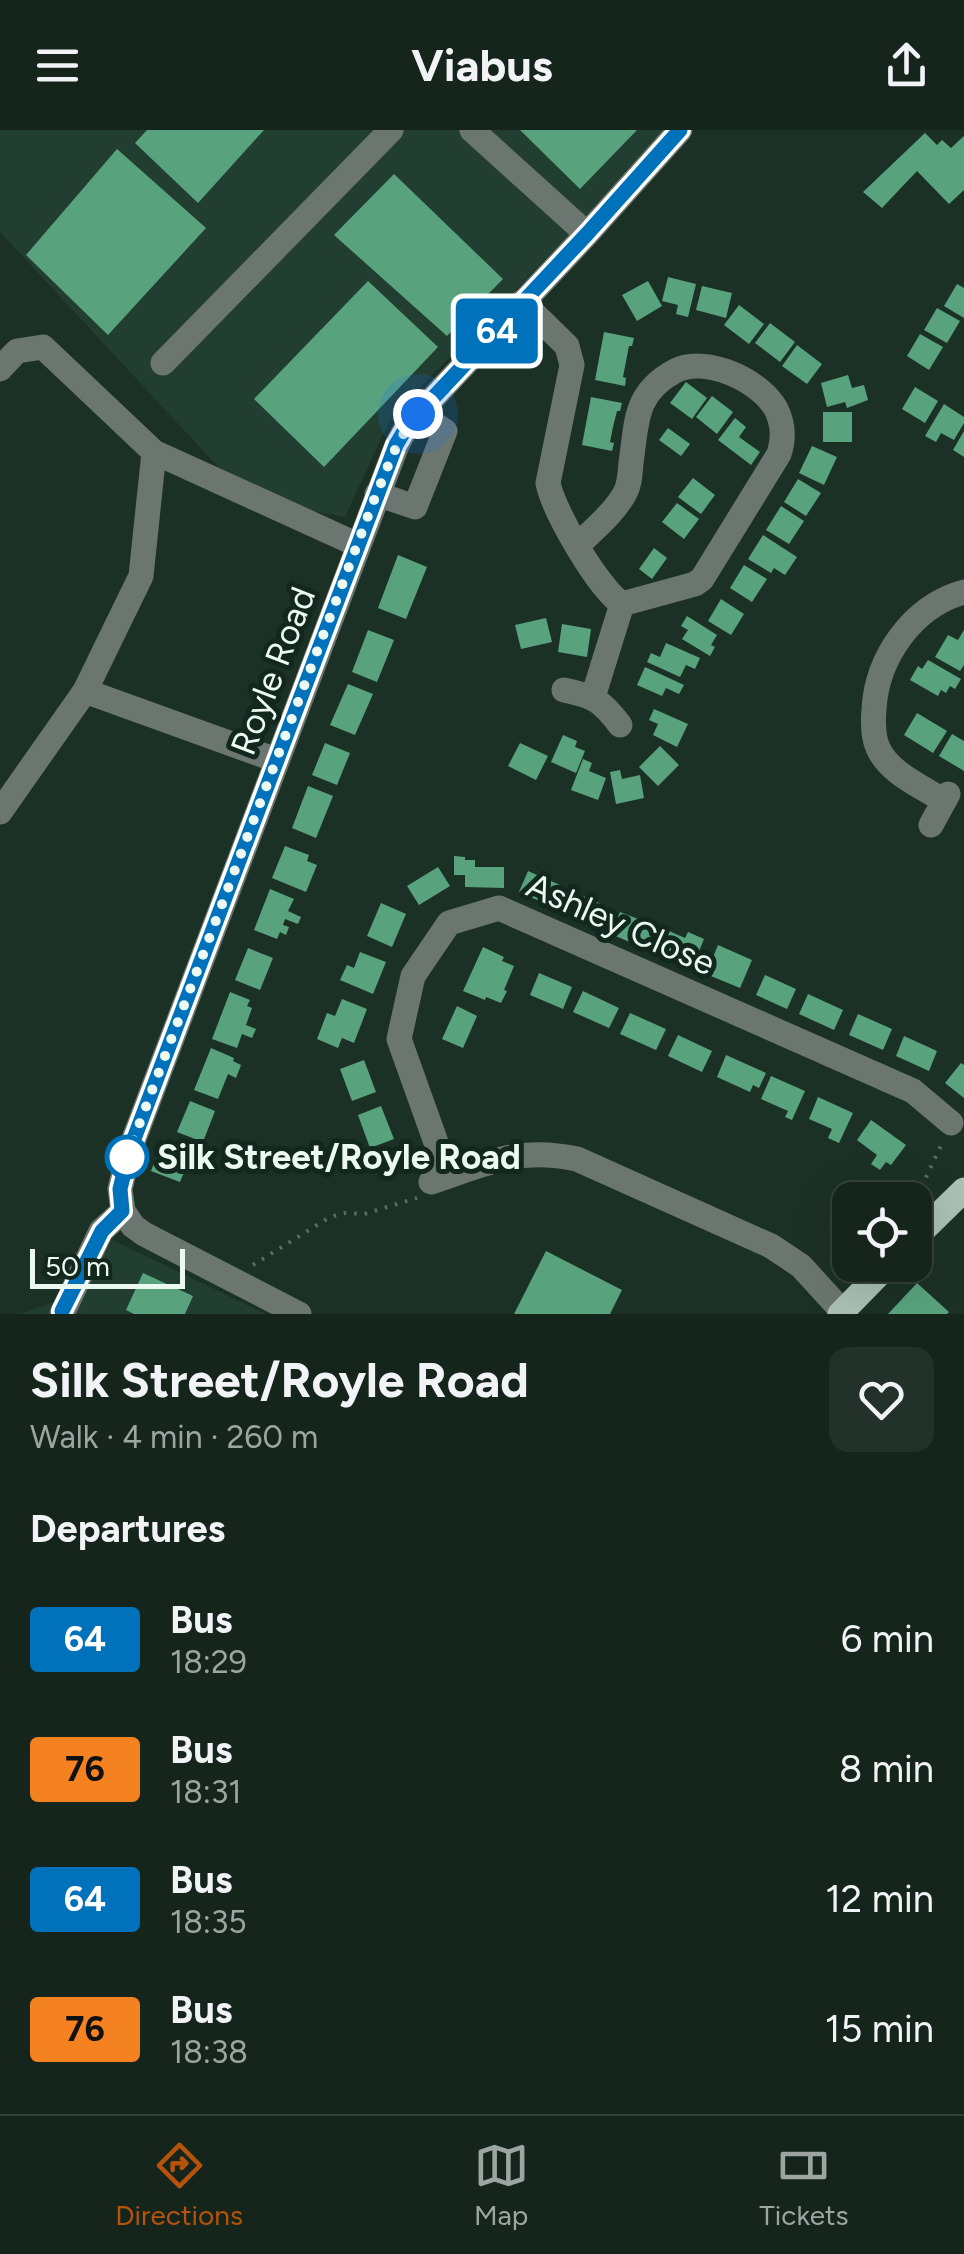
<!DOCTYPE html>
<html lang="en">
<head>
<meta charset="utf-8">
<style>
  body { margin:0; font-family:Figtree,sans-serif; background:#223129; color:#f1f3f6; height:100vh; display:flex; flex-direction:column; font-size:38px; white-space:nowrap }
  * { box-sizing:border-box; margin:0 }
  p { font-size:32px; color:#9da5a3 }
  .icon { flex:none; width:55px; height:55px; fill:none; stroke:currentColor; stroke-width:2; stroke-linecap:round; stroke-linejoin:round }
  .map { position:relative; height:1184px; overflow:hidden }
  .sheet { display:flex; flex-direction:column; background:#15251c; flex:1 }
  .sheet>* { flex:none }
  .badge { padding:0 20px; border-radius:8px; font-size:35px; line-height:65px }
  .buttons { position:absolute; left:832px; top:1052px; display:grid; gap:20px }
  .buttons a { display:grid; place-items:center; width:100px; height:100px; border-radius:20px; background:#15251c; box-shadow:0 10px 40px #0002,0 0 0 2px #34423b; font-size:50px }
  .scale { position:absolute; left:30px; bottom:25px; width:155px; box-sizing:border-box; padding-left:10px; border:5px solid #ecf9f1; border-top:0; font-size:28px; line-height:35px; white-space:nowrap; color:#ecf9f1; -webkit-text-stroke:8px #12271d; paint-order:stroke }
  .you { position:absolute; width:50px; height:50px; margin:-25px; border:8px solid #fff; border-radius:50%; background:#1a73e8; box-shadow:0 0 0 15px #1a73e833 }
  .map>.badge { position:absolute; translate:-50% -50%; box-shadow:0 0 0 5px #fff }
  h2 { padding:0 30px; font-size:38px; line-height:90px }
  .round { display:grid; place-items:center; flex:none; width:105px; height:105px; border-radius:20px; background:#223129 }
  .summary { display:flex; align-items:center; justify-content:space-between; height:170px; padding:0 30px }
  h1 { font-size:48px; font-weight:700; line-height:75px }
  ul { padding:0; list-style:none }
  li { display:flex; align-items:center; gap:30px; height:130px; padding:0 30px }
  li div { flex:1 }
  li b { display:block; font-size:38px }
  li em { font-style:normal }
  li .badge { min-width:110px; font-weight:700; text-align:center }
  header { display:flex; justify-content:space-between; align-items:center; height:130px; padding:0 30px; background:#15251c; font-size:45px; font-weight:700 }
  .tab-bar { display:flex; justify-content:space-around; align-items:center; height:140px; border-top:2px solid #34423b; background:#15251c; font-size:28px; color:#9da5a3 }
  .tab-bar a { display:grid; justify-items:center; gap:5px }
  .tab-bar .active { color:#b45309 }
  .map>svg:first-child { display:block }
</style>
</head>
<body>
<header><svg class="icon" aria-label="menu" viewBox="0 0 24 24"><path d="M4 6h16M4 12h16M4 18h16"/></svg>Viabus<svg class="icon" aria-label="share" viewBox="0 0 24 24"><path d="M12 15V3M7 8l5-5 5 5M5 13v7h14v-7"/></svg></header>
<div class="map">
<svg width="964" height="1184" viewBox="0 0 964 1184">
  <rect width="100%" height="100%" fill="#1c3126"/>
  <path fill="#223e30" d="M0,0h672l-281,287 -46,100 -97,-18 -248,-267z
    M100,1104l166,80h-246l29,-10 33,-17z"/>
  <path fill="#58a37e" d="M147,0h117l-66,73 -63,-60z
    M520,0h117l-57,59z
    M925,3l12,12 5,-5 9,8 13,-12v54l-15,14 -32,-33 -35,37 -19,-16z
    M117,19l89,79 -98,107 -82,-80z
    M394,44l109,105 -56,57 -113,-101z
    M668,147l28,7 -8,33 -12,-3 2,-9 -16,-4z
    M368,151l70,66 -114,120 -70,-68z
    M648,151l14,25 -25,15 -15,-26z
    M957,154l7,4v30l-20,-12z
    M702,156l30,7 -6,25 -30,-8z
    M739,175l25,19 -15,20 -25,-19z
    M937,178l23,13 -13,22 -23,-13z
    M770,193l25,19 -15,20 -25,-19z
    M604,202l30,6 -2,8h-3l-6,31 3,1 -1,8 -30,-6z
    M920,204l23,13 -14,23 -22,-14z
    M797,215l25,19 -15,20 -25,-18z
    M848,245l4,13 12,-3 4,15 -21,8 -2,-6 -18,5 -6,-24z
    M686,252l21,16 -15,21 -22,-16z
    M915,257l23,14 -13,22 -23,-14z
    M712,266l21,16 -16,22 -21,-17z
    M591,267l31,6 -2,8h-3l-4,16 -3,15 4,1 -2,8 -30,-6z
    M944,274l20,13v6l-10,17 -13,-7 -5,9 -11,-6z
    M823,282h29v30h-29z
    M735,288l11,9 -7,10 21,15 -9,13 -33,-25z
    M668,298l22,16 -9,12 -22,-16z
    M964,301v26l-11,-7z
    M812,316l25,11 -13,28 -25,-12z
    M693,348l22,17 -14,19 -23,-17z
    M798,349l23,14 -15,23 -22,-14z
    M677,373l22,16 -15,20 -22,-17z
    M781,376l23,15 -15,23 -23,-14z
    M763,405l34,22 -12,18 -11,-7 -3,5 -23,-14z
    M654,418l13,10 -15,21 -13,-10z
    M398,425l29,12 -21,52 -28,-11z
    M744,435l23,14 -15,23 -22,-14z
    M721,469l23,15 -13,21 -23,-14z
    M687,486l30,19 -6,10 4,2 -5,9 -28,-17 6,-9 -7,-4z
    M546,488l6,24 -31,7 -6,-24z
    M562,494l29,5 -4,28 -29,-5z
    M368,500l26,10 -17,42 -25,-10z
    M964,500v35l-4,6 -25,-14 13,-22 10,5z
    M666,513l34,15 -5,11 -9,-4 -6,12 -33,-15 4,-9 9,4z
    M928,530l33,19 -6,10 -5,-3 -4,7 -5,-3 -3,6 -28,-16 8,-14 4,3z
    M645,537l39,18 -5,9 -13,-6 -4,8 -25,-11z
    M348,554l25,10 -18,41 -25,-10z
    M654,579l34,15 -11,23 -24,-12 5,-11 -9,-4z
    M917,583l30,18 -14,22 -29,-18z
    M952,604l12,7v30l-25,-15z
    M563,605l14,6 -2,6 10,4 -9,22 -25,-11z
    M325,613l25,10 -13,32 -25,-10z
    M520,613l28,13 -12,24 -28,-14z
    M660,616l19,19 -21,21 -19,-19z
    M583,629l9,4 -3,8 17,7 -8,22 -27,-10z
    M620,640l2,9 18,-4 4,23 -28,6 -6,-32z
    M308,656l25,10 -17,42 -24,-10z
    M285,716l24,9 -2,6 10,4 -11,27 -34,-14z
    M454,726l11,1v3h10v7h29v21l-39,-1v-12h-11z
    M438,737l12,19 -31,19 -12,-19z
    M528,741l32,14 -9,21 -32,-14z
    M270,759l24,10 -6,12 13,6 -3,7 -13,-5 -2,6 6,2 -3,8 -6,-3 -3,7 -23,-9z
    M574,762l34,15 -8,20 -35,-15z
    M381,773l25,11 -14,33 -25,-11z
    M620,782l36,14 -10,23 -35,-15z
    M669,801l16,7 3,-6 16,7 -12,29 -33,-14z
    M718,815l34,15 -12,28 -34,-14z
    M483,817l21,10 -2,4 12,5 -10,24 3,1 -6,12 -15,-6 -1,3 -22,-9z
    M248,818l25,10 -13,32 -25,-10z
    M360,822l26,10 -13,32 -33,-14 7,-15 7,3z
    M539,843l33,14 -9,22 -33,-14z
    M765,845l31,14 -9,20 -31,-14z
    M583,861l36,17 -10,20 -36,-16z
    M230,862l20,8 -3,6 5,2 -6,17 10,4 -4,9 -10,-4 -5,14 -25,-9z
    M808,864l35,16 -9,20 -35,-16z
    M342,869l25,10 -13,34 -12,-5 -4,10 -21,-9 10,-26 8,3z
    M457,876l20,10 -14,32 -21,-9z
    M630,883l36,16 -10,21 -36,-16z
    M858,884l34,15 -9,21 -34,-15z
    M678,905l34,16 -10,21 -34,-16z
    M904,906l33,15 -8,20 -33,-15z
    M211,918l23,10 -1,3 8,4 -5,13 -8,-4 -10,25 -24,-9z
    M726,925l40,18 -7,15 -6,-3 -3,7 -33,-15z
    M364,930l12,32 -24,9 -12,-32z
    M961,933l3,2v33l-19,-15z
    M771,946l34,15 -13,29 -7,-3 3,-6 -27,-12z
    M818,967l35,16 -14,30 -11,-5 4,-9 -23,-10z
    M190,971l25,10 -12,31 -26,-10z
    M381,976l13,33 -24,9 -12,-33z
    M871,990l35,25 -15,20 -5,-3 -6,8 -9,-6 6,-9 -20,-15z
    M164,1009l29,11 -13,32 -29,-11z
    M546,1121l76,39 -12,24h-96z
    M143,1143l50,23 -8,18h-51l-8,-4z
    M917,1153l32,29 -2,2h-59z"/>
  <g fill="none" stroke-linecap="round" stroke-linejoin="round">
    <path stroke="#5b6e63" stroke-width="4" stroke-dasharray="2.5 8" stroke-linecap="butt" d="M927,1065l-6,-7 22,-47
      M253,1135l77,-48 15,-4 19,1 53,-16"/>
    <path stroke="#6c7670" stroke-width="25" d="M472,0l115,104
      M522,172l45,44 5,19 -24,118c6,29 50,105 74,121l73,-20 7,-5 77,-125c5,-15 4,-31 -3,-45 -16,-29 -71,-54 -101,-38 -41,22 -38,51 -44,92 -1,10 -1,21 -6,30 -11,20 -31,36 -47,52
      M163,233l228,-233
      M0,239l17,-18 26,-4 111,105 204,93
      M154,322l-13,124 -56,115 191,69
      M377,364l38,13 30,-76 -27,-17
      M564,560c30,6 38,11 56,35
      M593,567l29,-93
      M944,671c-23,-15 -55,-28 -66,-53 -5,-11 -5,-27 -4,-39 3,-52 39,-103 90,-117
      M0,682l85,-121
      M931,695l17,-31
      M448,1046l-49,-137 14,-63 36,-53 50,-15 414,183 38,32
      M431,1052c56,-18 86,-36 146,-23l194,87 30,20 41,45
      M123,1081l10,15 11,8 155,80
      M62,1184l39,-83 22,-20 -3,-22 9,-37 268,-707 9,-17 12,-14 169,-180 93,-104"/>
    <path stroke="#abc0b4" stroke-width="25" d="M915,1108l49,-48
      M840,1184l48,-49"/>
  </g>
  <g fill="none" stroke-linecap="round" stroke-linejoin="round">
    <defs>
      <path id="line" d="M62,1181l40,-80 20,-20 -2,-22 9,-37 267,-707 10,-17 12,-14 169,-180 93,-104"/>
    </defs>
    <use href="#line" stroke="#fff" stroke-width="22"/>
    <use href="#line" stroke="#0072bc" stroke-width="15"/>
    <path stroke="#ecf9f1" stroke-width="10" stroke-dasharray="0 18" d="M127,1027l247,-657c13,-30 22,-61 44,-86"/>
  </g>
  <circle fill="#fff" stroke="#0072bc" stroke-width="5" cx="127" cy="1027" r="20"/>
  <g text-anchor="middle" stroke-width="10" stroke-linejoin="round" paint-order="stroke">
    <g font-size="35" fill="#ecf9f1" stroke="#12271d">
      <text transform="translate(273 541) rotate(-69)" y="12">Royle Road</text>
      <text transform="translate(621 794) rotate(24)" y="12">Ashley Close</text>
    </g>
    <g font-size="35" font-weight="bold" fill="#ecf9f1" stroke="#12271d" text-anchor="start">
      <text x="157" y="1039">Silk Street/Royle Road</text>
    </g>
  </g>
</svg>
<div class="buttons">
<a><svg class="icon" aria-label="locate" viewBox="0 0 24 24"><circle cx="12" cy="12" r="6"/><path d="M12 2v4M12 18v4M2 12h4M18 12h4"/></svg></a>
</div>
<div class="scale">50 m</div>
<div class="you" style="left:418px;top:284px"></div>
<b class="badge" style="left:497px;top:201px;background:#0072bc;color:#fff">64</b>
</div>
<section class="sheet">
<div class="summary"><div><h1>Silk Street/Royle Road</h1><p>Walk · 4 min · 260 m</p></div><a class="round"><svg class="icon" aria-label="heart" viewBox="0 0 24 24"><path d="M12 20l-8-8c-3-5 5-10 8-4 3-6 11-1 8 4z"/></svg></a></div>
<h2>Departures</h2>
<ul>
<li><span class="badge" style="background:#0072bc;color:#fff">64</span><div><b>Bus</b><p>18:29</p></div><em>6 min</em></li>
<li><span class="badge" style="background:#f58220;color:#111">76</span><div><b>Bus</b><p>18:31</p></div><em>8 min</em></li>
<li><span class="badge" style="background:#0072bc;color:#fff">64</span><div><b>Bus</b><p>18:35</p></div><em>12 min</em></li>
<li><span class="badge" style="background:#f58220;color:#111">76</span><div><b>Bus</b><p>18:38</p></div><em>15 min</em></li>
</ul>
</section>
<nav class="tab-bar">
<a class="active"><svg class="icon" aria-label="directions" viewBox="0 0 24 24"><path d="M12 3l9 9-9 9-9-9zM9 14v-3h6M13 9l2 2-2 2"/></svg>Directions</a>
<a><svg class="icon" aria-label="map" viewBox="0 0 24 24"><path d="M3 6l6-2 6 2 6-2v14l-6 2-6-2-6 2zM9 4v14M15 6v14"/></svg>Map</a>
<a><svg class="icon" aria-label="tickets" viewBox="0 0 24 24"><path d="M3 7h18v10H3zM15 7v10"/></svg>Tickets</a>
</nav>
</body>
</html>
